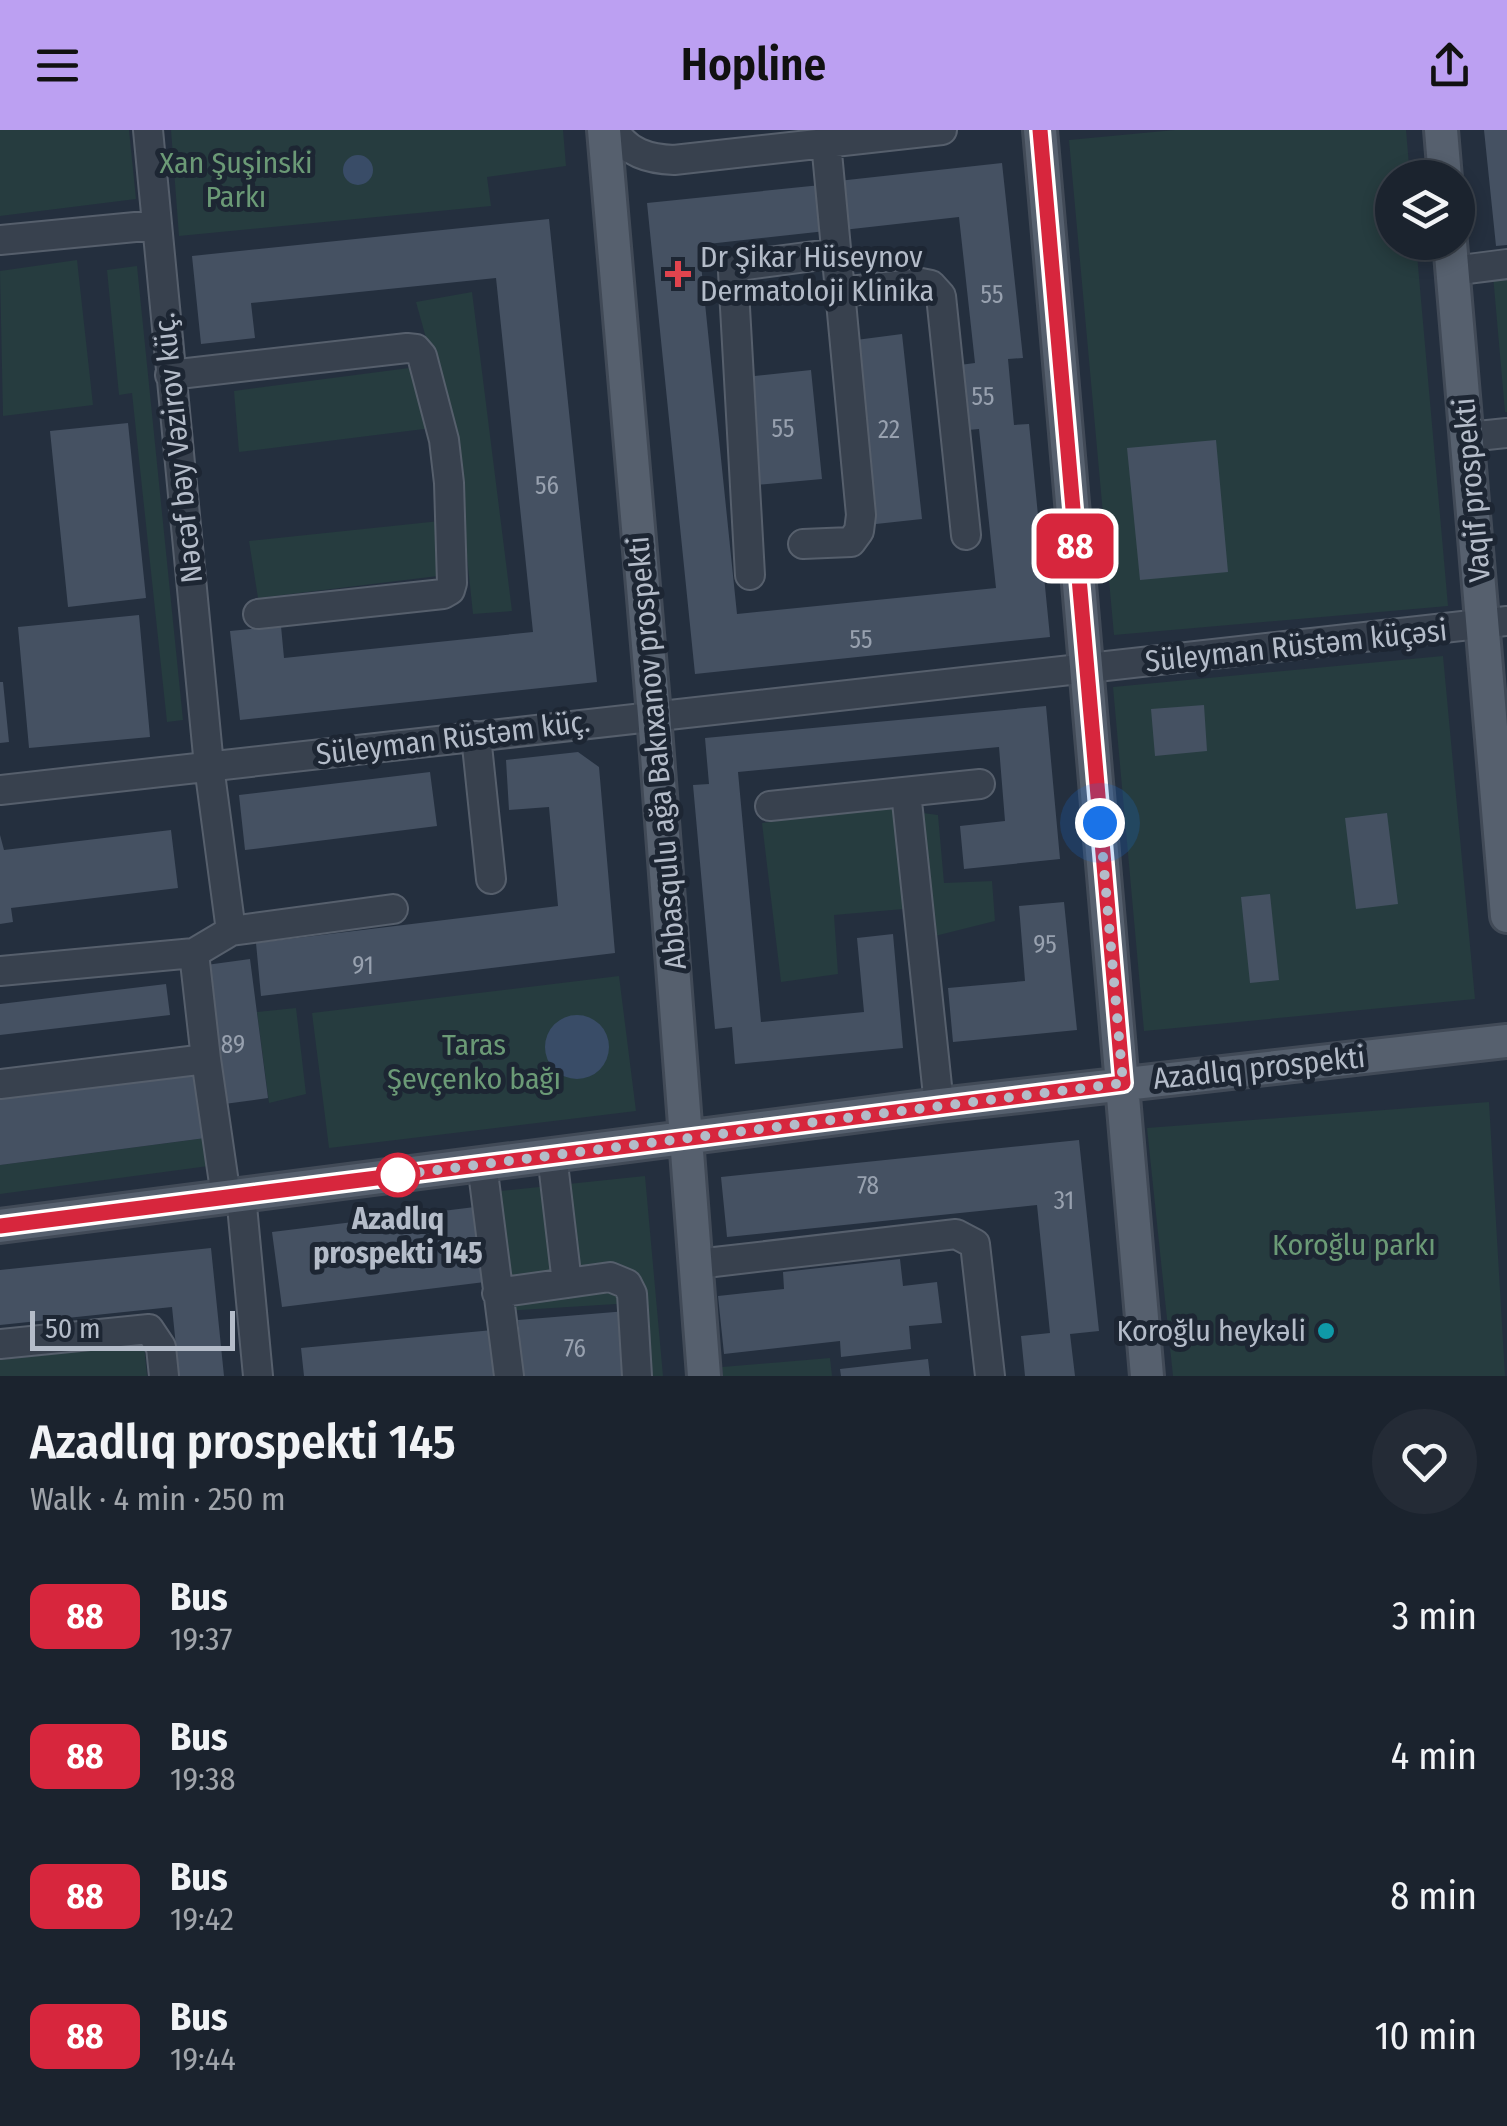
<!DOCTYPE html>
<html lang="en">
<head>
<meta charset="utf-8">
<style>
  body { margin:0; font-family:"Fira Sans Condensed",sans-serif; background:#242b36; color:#f1f3f6; height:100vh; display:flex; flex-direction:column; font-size:38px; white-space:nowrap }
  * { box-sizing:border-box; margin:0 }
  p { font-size:32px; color:#a0a4aa }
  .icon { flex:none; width:55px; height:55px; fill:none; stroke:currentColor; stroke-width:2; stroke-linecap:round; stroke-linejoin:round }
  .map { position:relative; height:1246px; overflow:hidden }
  .sheet { display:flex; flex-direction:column; background:#1b232e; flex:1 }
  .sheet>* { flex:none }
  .badge { padding:0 20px; border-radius:15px; font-size:35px; line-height:65px }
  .fabs { position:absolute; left:1375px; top:30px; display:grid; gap:20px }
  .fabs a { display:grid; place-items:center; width:100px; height:100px; border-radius:50%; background:#1b232e; box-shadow:0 5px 15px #0003,0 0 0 2px #39404a; font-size:50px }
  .scale { position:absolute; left:30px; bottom:25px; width:205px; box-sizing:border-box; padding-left:10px; border:5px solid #b4bcc9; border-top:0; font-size:28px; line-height:35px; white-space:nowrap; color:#b4bcc9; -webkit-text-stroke:8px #1d2633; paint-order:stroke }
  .you { position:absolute; width:50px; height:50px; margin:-25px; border:8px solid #fff; border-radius:50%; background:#1a73e8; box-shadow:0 0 0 15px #1a73e833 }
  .map>.badge { position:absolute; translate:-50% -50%; box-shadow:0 0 0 5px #fff }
  .round { display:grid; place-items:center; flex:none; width:105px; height:105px; border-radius:52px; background:#242b36 }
  .headline { display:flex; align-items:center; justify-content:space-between; height:170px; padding:0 30px }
  h1 { font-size:48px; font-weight:600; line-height:75px }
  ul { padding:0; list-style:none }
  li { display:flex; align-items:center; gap:30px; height:140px; padding:0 30px }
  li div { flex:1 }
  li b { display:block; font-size:38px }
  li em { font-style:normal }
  li .badge { min-width:110px; font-weight:700; text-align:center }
  header { display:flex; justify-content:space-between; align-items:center; height:130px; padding:0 30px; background:#bca0f2; color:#111; font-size:45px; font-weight:600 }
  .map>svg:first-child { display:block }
</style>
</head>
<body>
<header><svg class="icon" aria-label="menu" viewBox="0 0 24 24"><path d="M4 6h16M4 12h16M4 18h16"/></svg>Hopline<svg class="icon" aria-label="share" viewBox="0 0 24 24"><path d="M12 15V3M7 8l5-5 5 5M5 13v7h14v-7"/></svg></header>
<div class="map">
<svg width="1507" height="1246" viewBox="0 0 1507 1246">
  <rect width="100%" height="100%" fill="#242f3e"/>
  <path fill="#263c3f" d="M0,0h129l7,69 -136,17z
    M171,0h392l3,36 -79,11 4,29 -312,30z
    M1175,0h231l4,47 -18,1v64l24,1 32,363 -334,29 -45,-495z
    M77,130l16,145 -90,11 -3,-145z
    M137,136l46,454 -16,2 -35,-329 -13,2 -12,-125z
    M1507,143v139h-2l-12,-137z
    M472,162l40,319 -39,3 -18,-172 -39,-140z
    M409,238l23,60 -193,24 -5,-61z
    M440,391l-2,55 -180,22 -9,-57z
    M1443,526l32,343 -331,32 -31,-344z
    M877,677l61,8 6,68 48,-2 3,40 -60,15 -8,-29 -93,8 4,59 -57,8 -19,-159z
    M619,846l17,135 -307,37 -17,-135z
    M296,878l10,86 -37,9 -12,-91z
    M1489,972l16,274h-332l-26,-248z
    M213,1007l3,28 -216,29v-29z
    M645,1046l18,200h-25l-6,-73 -127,8 -14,-119z
    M144,1214l3,32h-147v-16z
    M830,1228l2,18h-109l-1,-9z"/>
  <path fill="#394c67" d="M343 40a15 15 0 1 1 30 0a15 15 0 1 1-30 0Z
    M545 917a32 32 0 1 1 64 0a32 32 0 1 1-64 0Z"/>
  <path fill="#455162" d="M1484,0h23v115l-11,1z
    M1002,33l21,195 -15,1 6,66 15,-1 21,213 -355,37 -48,-471 174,-18 5,46 -127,14 38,369 259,-26 -17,-159 -22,2 -5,-65 23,-3 -16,-146 -116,13 -5,-49z
    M549,89l48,463 -357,38 -10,-89 51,-5 3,32 249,-26 -37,-354 -245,25 4,35 -54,6 -9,-88z
    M902,204l20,185 -46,5 -20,-184z
    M811,240l11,109 -66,6 -11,-108z
    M128,293l18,175 -78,9 -18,-176z
    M1216,310l12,132 -88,8 -13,-132z
    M139,485l11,122 -121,11 -11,-121z
    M0,552h3l6,60 -9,1z
    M1204,575l3,46 -52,5 -4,-47z
    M1046,576l14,153 -96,10 -4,-43 45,-5 -6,-74 -261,25 23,250 103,-10 -7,-74 36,-4 10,114 -168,16 -3,-37 -17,2 -22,-244 16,-1 -4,-46z
    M578,622l21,15 16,186 -354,43 -5,-53 302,-37 -9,-99 -40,3 -3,-50z
    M430,642l7,54 -192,24 -6,-55z
    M1387,683l11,91 -42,5 -11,-91z
    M171,700l7,58 -167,20 2,14 -13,2v-89l4,15z
    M1270,764l9,86 -29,3 -9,-86z
    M1064,772l13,128 -124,12 -5,-54 77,-7 -6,-75z
    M250,829l18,139 -51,7 -18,-139z
    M166,854l4,31 -170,20v-31z
    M204,941l9,66 -213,28v-66z
    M1079,1010l20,191 -29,3 5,42h-50l-4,-40 29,-3 -13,-128 -310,32 -6,-60z
    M483,1076l10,75 -211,26 -10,-75z
    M211,1118l13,128h-45l-7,-69 -172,18v-55z
    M900,1129l3,27 34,-4 5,41 -33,3 2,23 -70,8 -1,-16 -116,13 -6,-58 66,-7 -1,-17z
    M627,1181l5,65h-109l-5,-56z
    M493,1200l5,46h-194l-3,-28z
    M928,1229l2,17h-89l-1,-7z"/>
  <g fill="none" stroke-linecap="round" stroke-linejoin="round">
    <defs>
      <path id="minor" d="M148,0l61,636 22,165
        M614,0c13,23 35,29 60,30l268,-30
        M0,110l156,-15
        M1452,141l55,-7
        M841,162l80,-9 10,2 10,11 25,239
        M170,245l237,-27 9,1 6,7 22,84 5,43 3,100 -2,7 -7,4 -185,20
        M1468,307l39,-4
        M803,414l48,-2 8,-11 2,-16 -35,-373
        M750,445l-17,-303 5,-6 99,-13
        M476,606l15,143
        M0,660l1507,-169
        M906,662l33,313
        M770,676l210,-22
        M0,841l194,-18 37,-22 162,-22
        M206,929l20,138
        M0,954l206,-25 -12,-106
        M552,1025l15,128
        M482,1034l27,212
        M241,1065l17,181
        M697,1134l259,-30 19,10 15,132
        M497,1163l113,-16 17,7 5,10 5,82
        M0,1214l149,-15 12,18 3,29"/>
      <path id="major" d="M604,0l50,585 50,661
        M1040,0l107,1246
        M1441,0l4,48
        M1450,112l57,674
        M0,1096l939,-121 568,-64"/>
    </defs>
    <use href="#minor" stroke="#565f6c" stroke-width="32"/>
    <use href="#major" stroke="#414a57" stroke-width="38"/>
    <use href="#minor" stroke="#38414e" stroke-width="28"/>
    <use href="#major" stroke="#56606e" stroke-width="32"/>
  </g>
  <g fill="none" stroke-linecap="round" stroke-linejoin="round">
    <defs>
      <path id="line" d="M0,1096l1123,-143 -83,-953"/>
    </defs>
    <use href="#line" stroke="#fff" stroke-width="22"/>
    <use href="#line" stroke="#d7263d" stroke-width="15"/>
    <path stroke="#b4bcc9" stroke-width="10" stroke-dasharray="0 18" d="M398,1045l-16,2 741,-94 -23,-260"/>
  </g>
  <path fill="#e0444e" stroke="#1d2633" stroke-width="4" d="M673 129h10v10h10v10h-10v10h-10v-10h-10v-10h10z"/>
  <circle fill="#fff" stroke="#d7263d" stroke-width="5" cx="398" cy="1045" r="20"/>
  <circle fill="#0f9aa8" stroke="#1d2633" stroke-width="4" cx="1326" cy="1201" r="10"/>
  <g text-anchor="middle" stroke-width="10" stroke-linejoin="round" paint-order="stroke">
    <g font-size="25" fill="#98a1af">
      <text x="992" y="173">55</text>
      <text x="983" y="275">55</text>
      <text x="783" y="307">55</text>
      <text x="889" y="308">22</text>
      <text x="547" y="364">56</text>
      <text x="861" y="518">55</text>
      <text x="1045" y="823">95</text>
      <text x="363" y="844">91</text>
      <text x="233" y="923">89</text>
      <text x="868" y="1064">78</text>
      <text x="1064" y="1079">31</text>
      <text x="575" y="1227">76</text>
    </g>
    <g font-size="30" fill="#6b9a76" stroke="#1d2633">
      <text x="236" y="43">Xan Şuşinski<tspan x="236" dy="34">Parkı</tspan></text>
      <text x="474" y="925">Taras<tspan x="474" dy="34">Şevçenko bağı</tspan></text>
      <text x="1354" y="1125">Koroğlu parkı</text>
    </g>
    <g font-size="30" fill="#b4bcc9" stroke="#1d2633" text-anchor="start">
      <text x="700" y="137">Dr Şikar Hüseynov<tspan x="700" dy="34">Dermatoloji Klinika</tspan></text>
      <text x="1306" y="1211" text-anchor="end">Koroğlu heykəli</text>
    </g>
    <g font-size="30" fill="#b4bcc9" stroke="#1d2633">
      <text transform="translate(178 318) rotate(-96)" y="10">Nəcəf bəy Vəzirov küç.</text>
      <text transform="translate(1472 360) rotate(-95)" y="10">Vaqif prospekti</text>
      <text transform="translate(1296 516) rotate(-6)" y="10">Süleyman Rüstəm küçəsi</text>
      <text transform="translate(453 608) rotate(-7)" y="10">Süleyman Rüstəm küç.</text>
      <text transform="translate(657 623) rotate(-95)" y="10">Abbasqulu ağa Bakıxanov prospekti</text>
      <text transform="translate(1259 938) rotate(-6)" y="10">Azadlıq prospekti</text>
    </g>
    <g font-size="30" font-weight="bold" fill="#b4bcc9" stroke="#1d2633">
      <text x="398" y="1099">Azadlıq<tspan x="398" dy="34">prospekti 145</tspan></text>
    </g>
  </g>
</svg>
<div class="fabs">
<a><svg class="icon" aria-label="layers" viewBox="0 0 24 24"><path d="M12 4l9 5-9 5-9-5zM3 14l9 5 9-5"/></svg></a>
</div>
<div class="scale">50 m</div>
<div class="you" style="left:1100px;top:693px"></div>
<b class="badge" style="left:1075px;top:416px;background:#d7263d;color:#fff">88</b>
</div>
<section class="sheet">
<div class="headline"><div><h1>Azadlıq prospekti 145</h1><p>Walk · 4 min · 250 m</p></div><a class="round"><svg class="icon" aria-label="heart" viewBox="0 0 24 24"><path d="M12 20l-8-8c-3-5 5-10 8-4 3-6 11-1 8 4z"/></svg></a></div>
<ul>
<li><span class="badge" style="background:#d7263d;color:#fff">88</span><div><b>Bus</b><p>19:37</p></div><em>3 min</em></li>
<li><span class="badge" style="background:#d7263d;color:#fff">88</span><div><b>Bus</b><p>19:38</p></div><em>4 min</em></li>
<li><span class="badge" style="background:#d7263d;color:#fff">88</span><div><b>Bus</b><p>19:42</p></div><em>8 min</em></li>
<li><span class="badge" style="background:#d7263d;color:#fff">88</span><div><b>Bus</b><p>19:44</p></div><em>10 min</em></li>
</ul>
</section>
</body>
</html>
